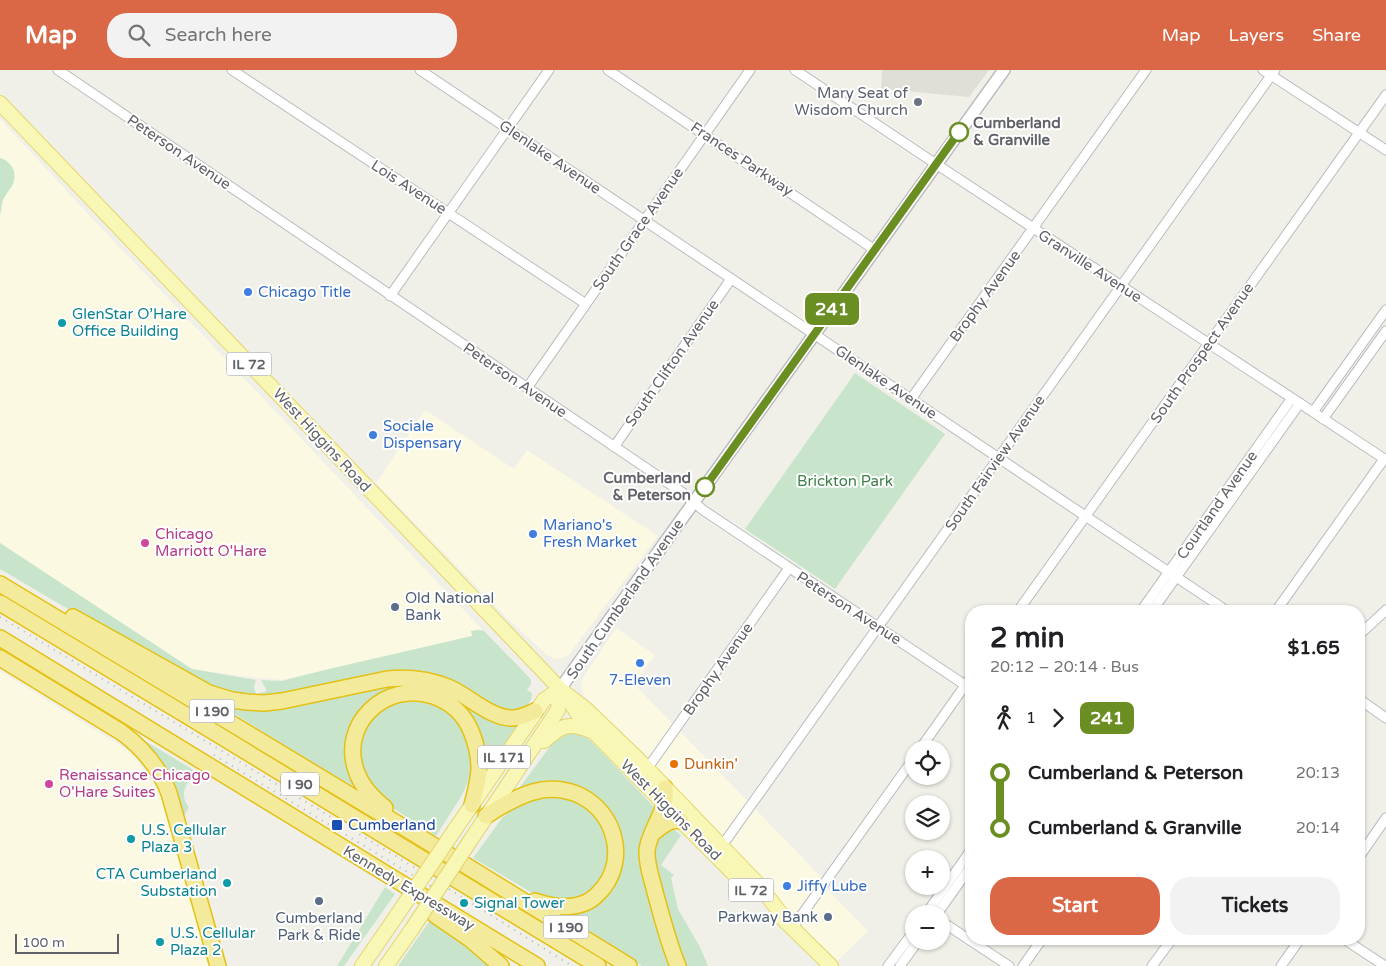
<!DOCTYPE html>
<html lang="en">
<head>
<meta charset="utf-8">
<style>
  body { margin:0; font-family:"Varela Round",sans-serif; background:#f2f2f2; color:#202124; height:100vh; display:flex; flex-direction:column; font-size:19px; white-space:nowrap }
  * { box-sizing:border-box; margin:0 }
  p { font-size:16px; color:#757577 }
  .icon { flex:none; width:28px; height:28px; fill:none; stroke:currentColor; stroke-width:2; stroke-linecap:round; stroke-linejoin:round }
  .map { position:relative; flex:1; overflow:hidden }
  .panel { position:absolute; left:965px; top:535px; width:400px; height:340px; display:flex; flex-direction:column; background:#fff; border-radius:20px; box-shadow:0 1px 4px #0004 }
  .panel>* { flex:none }
  .badge { padding:0 10px; border-radius:8px; font-size:18px; line-height:32px }
  .fabs { position:absolute; left:905px; top:670px; display:grid; gap:10px }
  .fabs a { display:grid; place-items:center; width:45px; height:45px; border-radius:50%; background:#fff; box-shadow:0 1px 4px #0004; font-size:25px }
  .scale { position:absolute; left:15px; bottom:12px; width:104px; box-sizing:border-box; padding-left:5px; border:2px solid #606267; border-top:0; font-size:14px; line-height:18px; white-space:nowrap; color:#606267; -webkit-text-stroke:4px #fff; paint-order:stroke }
  .map>.badge { position:absolute; translate:-50% -50%; box-shadow:0 0 0 2px #fff }
  .legs { display:flex; align-items:center; gap:8px; height:55px; padding:0 25px; font-size:16px }
  .legs p { margin-inline-start:auto }
  .head { display:flex; align-items:center; justify-content:space-between; height:85px; padding:0 25px }
  h1 { font-size:28px; font-weight:700; line-height:38px }
  .action { display:flex; gap:10px; margin-top:auto; padding:10px 25px }
  .action a { flex:1; height:58px; border-radius:20px; background:#da6745; color:#fff; font-size:20px; font-weight:700; line-height:58px; text-align:center }
  .action a+a { background:#f2f2f2; color:#202124 }
  ul { padding:0 25px; list-style:none }
  li { display:flex; align-items:center; gap:18px; height:55px; font-size:19px }
  li i { display:grid; place-items:center; width:8px; height:100%; margin:0 6px; background:currentColor }
  li i::after { content:''; width:12px; height:12px; margin:-6px; border:4px solid; border-radius:50%; background:#fff }
  li p { margin-inline-start:auto }
  li:first-child i { background:linear-gradient(#0000 50%,currentColor 0) }
  li:last-child i { background:linear-gradient(currentColor 50%,#0000 0) }
  header { display:flex; align-items:center; gap:30px; box-sizing:border-box; height:70px; padding:0 25px; background:#da6745; color:#fff }
  header strong { font-size:24px }
  nav { display:flex; gap:28px; margin-inline-start:auto; font-size:18px }
  .search { width:350px; height:45px; background:#f2f2f2; display:flex; align-items:center; gap:12px; box-sizing:border-box; padding:0 18px; border-radius:20px; color:#757577; font-size:19px }
  .map>svg:first-child { display:block }
</style>
</head>
<body>
<header>
<strong>Map</strong>
<div class="search"><svg class="icon" aria-label="search" viewBox="0 0 24 24"><circle cx="10" cy="10" r="6"/><path d="M15 15l6 6"/></svg>Search here</div>
<nav><a>Map</a><a>Layers</a><a>Share</a></nav>
</header>
<div class="map">
<svg width="1386" height="896" viewBox="0 0 1386 896">
  <rect width="100%" height="100%" fill="#f0f0e9"/>
  <path fill="#fbf9e2" d="M0,49l88,95 394,415 -10,2v5l-191,44 -48,-5 -41,-6 -192,-126z
    M425,340l89,59 13,-19 131,86 -88,117 -4,4 -10,2 -9,-4 -40,-37 -131,-135z
    M616,558l39,27 -21,29 192,198 -2,4 44,45 -32,31 -252,-267 -2,-5 -1,-6 2,-6z
    M0,601l129,80 31,39 52,176h-212z"/>
  <path fill="#e0dfd7" d="M882,0h107l-20,27 -88,-8z"/>
  <path fill="#c8e5cc" d="M0,88c13,4 18,16 12,28 -3,5 -7,9 -9,14 -2,5 -1,10 -3,15z
    M855,303l90,61 -110,155 -90,-60z
    M0,473l192,126 64,11 -2,7 2,7 11,-3 -6,-11 21,1 47,-12 143,-33 -1,-5 7,-1 6,1 41,42 6,7v4l-4,6 5,3c0,8 -5,13 -10,18l-22,-1 -68,-35 -162,24 -48,-6 -137,-74 -85,-50z
    M406,613l40,8 64,34 7,1 -33,49 -5,-41 -65,-48h-15l-20,9 -20,19v75l-46,-26 -99,-62 145,-11z
    M417,628l35,13 20,34 1,22 -4,13 -8,17 -25,39 -48,-31 -26,-33 -4,-30 13,-25 11,-11z
    M572,663l10,2 9,6 67,70 -10,20 25,135h-31l-87,-53h15l49,-44 -21,-69 -79,-9 1,-4 37,-50 7,-3z
    M137,666l70,42v1l-7,-1 -7,3 -2,-2c-8,8 -10,19 -2,28l-7,13z
    M569,726l28,20 9,17 4,26 -4,14 -9,14 -14,10 -12,5 -32,-5 -66,-39 29,-40 9,-8 22,-13z
    M671,757l10,8 -20,30 13,10 -3,3 7,31 22,38 8,19h-23l-8,-15 -24,-89v-15l7,-17z
    M385,817l10,7 -51,72h-7z
    M431,849l62,47h-95z"/>
  <g fill="none" stroke-linecap="round" stroke-linejoin="round">
    <defs>
      <path id="street" d="M58,0l625,423 20,17 268,179
        M232,0l354,234
        M420,0l807,541
        M608,0l267,180
        M795,0l141,94 450,296
        M1263,0l123,80
        M390,226l159,-226
        M527,318l223,-318
        M911,329l235,-329
        M1313,342l73,-102
        M1323,349l63,-88
        M614,377l117,-168
        M1018,541l368,-516
        M1141,541l151,-213
        M1152,541l148,-208
        M1276,541l108,-152
        M1359,565l27,-25
        M1359,629l27,19
        M920,679l51,-72
        M647,699l142,-201
        M719,780l556,-780
        M1359,787l27,-39
        M926,844l45,-64
        M937,844l34,-48
        M941,851l68,45
        M793,857l121,-169
        M1344,869l41,27
        M888,896l26,-35
        M900,896l18,-25
        M1023,896l19,-27
        M1152,896l20,-27
        M1281,896l19,-27"/>
      <path id="secondary" d="M560,619l65,-91 379,-528"/>
      <path id="primary" d="M0,33l543,568 17,18 27,21 51,49 121,126 29,38
        M570,632l11,17 89,91 82,82
        M544,671c18,-16 24,-19 47,-10
        M454,761l90,-131 16,-11
        M470,771l88,-131 2,-21
        M781,847l50,49
        M362,896l33,-48
        M386,896l26,-37"/>
      <path id="highway" d="M0,514l423,255 206,127
        M0,533l209,126 389,237
        M73,547l136,76 23,7 15,2 17,1 18,-2 105,-22c21,-2 41,0 61,8 20,8 43,32 65,31 8,0 15,-4 22,-7
        M0,568l537,328
        M0,588l121,74c22,16 38,35 48,61l49,173
        M665,718c3,23 -15,40 -18,62 -1,14 5,29 8,42 7,25 13,50 23,74
        M385,738c-11,-9 -23,-21 -28,-35 -19,-48 28,-93 76,-77 17,6 31,18 38,35 5,12 8,23 8,37 0,12 -4,25 -7,37
        M486,746c15,-10 30,-19 47,-24 16,-5 34,-3 48,4 33,17 46,60 23,91 -5,6 -10,12 -17,15 -17,8 -35,5 -52,-1
        M653,763c8,-6 17,-15 28,-12
        M435,845l35,24 31,27"/>
    </defs>
    <use href="#street" stroke="#babcc0" stroke-width="11"/>
    <use href="#secondary" stroke="#babbc0" stroke-width="14"/>
    <use href="#primary" stroke="#e5d56d" stroke-width="16"/>
    <use href="#highway" stroke="#e3c116" stroke-width="18"/>
    <use href="#street" stroke="#fff" stroke-width="9"/>
    <use href="#secondary" stroke="#fff" stroke-width="11"/>
    <use href="#primary" stroke="#f8f7b6" stroke-width="14"/>
    <use href="#highway" stroke="#f4ea9c" stroke-width="15"/>
    <path stroke="#b6b6b7" stroke-width="2" stroke-dasharray="1 6" stroke-linecap="butt" d="M0,547l417,252 155,97
      M214,685l233,141"/>
    <defs>
      <path id="primary-bridge" d="M395,848l59,-87
        M412,859l58,-88"/>
    </defs>
    <use href="#primary-bridge" stroke="#e5d56d" stroke-width="16" stroke-linecap="butt"/>
    <use href="#primary-bridge" stroke="#f8f7b6" stroke-width="14"/>
  </g>
  <g fill="none" stroke-linecap="round" stroke-linejoin="round">
    <defs>
      <path id="line-1" d="M705,417l254,-355"/>
    </defs>
    <use href="#line-1" stroke="#fff" stroke-width="11"/>
    <use href="#line-1" stroke="#6b8e23" stroke-width="8"/>
  </g>
  <circle fill="#6b7280" stroke="#fff" stroke-width="2" cx="918" cy="32" r="5"/>
  <g fill="#fff" stroke="#6b8e23" stroke-width="2.5">
    <circle cx="959" cy="62" r="9"/>
    <circle cx="705" cy="417" r="9"/>
  </g>
  <g fill="#3f7fe0" stroke="#fff" stroke-width="2">
    <circle cx="248" cy="222" r="5"/>
    <circle cx="373" cy="365" r="5"/>
    <circle cx="533" cy="464" r="5"/>
    <circle cx="640" cy="593" r="5"/>
    <circle cx="787" cy="816" r="5"/>
  </g>
  <g fill="#0f9aa8" stroke="#fff" stroke-width="2">
    <circle cx="62" cy="253" r="5"/>
    <circle cx="131" cy="769" r="5"/>
    <circle cx="227" cy="813" r="5"/>
    <circle cx="464" cy="833" r="5"/>
    <circle cx="160" cy="872" r="5"/>
  </g>
  <g fill="#d1479c" stroke="#fff" stroke-width="2">
    <circle cx="145" cy="473" r="5"/>
    <circle cx="49" cy="714" r="5"/>
  </g>
  <g fill="#5c6f8a" stroke="#fff" stroke-width="2">
    <circle cx="395" cy="537" r="5"/>
    <circle cx="319" cy="831" r="5"/>
    <circle cx="828" cy="847" r="5"/>
  </g>
  <circle fill="#e8710a" stroke="#fff" stroke-width="2" cx="674" cy="694" r="5"/>
  <rect fill="#1a4fb4" stroke="#fff" stroke-width="2" x="331" y="749" width="12" height="12" rx="2.5"/>
  <g text-anchor="middle" stroke-width="4" stroke-linejoin="round" paint-order="stroke">
    <g fill="#fff" stroke="#909195" stroke-width="1">
      <rect x="226.5" y="282.5" width="45" height="23" rx="4"/>
      <rect x="189.5" y="629.5" width="45" height="23" rx="4"/>
      <rect x="478" y="675.5" width="52" height="23" rx="4"/>
      <rect x="281" y="702.5" width="38" height="23" rx="4"/>
      <rect x="728.5" y="808.5" width="45" height="23" rx="4"/>
      <rect x="543.5" y="845.5" width="45" height="23" rx="4"/>
    </g>
    <g font-size="14" font-weight="bold" fill="#606267">
      <text x="249" y="299">IL 72</text>
      <text x="212" y="646">I 190</text>
      <text x="504" y="692">IL 171</text>
      <text x="300" y="719">I 90</text>
      <text x="751" y="825">IL 72</text>
      <text x="566" y="862">I 190</text>
    </g>
    <g font-size="15" fill="#5b616d" stroke="#fff" text-anchor="end">
      <text x="908" y="28">Mary Seat of<tspan x="908" dy="17">Wisdom Church</tspan></text>
    </g>
    <g font-size="15" font-weight="bold" fill="#606267" stroke="#fff" text-anchor="start">
      <text x="973" y="58">Cumberland<tspan x="973" dy="17">&amp; Granville</tspan></text>
      <text x="691" y="413" text-anchor="end">Cumberland<tspan x="691" dy="17">&amp; Peterson</tspan></text>
    </g>
    <g font-size="15" fill="#606267" stroke="#fff">
      <text transform="translate(179 82) rotate(34)" y="5">Peterson Avenue</text>
      <text transform="translate(550 87) rotate(34)" y="5">Glenlake Avenue</text>
      <text transform="translate(742 89) rotate(34)" y="5">Frances Parkway</text>
      <text transform="translate(409 117) rotate(33)" y="5">Lois Avenue</text>
      <text transform="translate(638 159) rotate(-55)" y="5">South Grace Avenue</text>
      <text transform="translate(1090 196) rotate(33)" y="5">Granville Avenue</text>
      <text transform="translate(985 226) rotate(-54)" y="5">Brophy Avenue</text>
      <text transform="translate(1202 283) rotate(-55)" y="5">South Prospect Avenue</text>
      <text transform="translate(672 293) rotate(-55)" y="5">South Clifton Avenue</text>
      <text transform="translate(515 310) rotate(34)" y="5">Peterson Avenue</text>
      <text transform="translate(886 312) rotate(34)" y="5">Glenlake Avenue</text>
      <text transform="translate(322 370) rotate(47)" y="5">West Higgins Road</text>
      <text transform="translate(995 393) rotate(-55)" y="5">South Fairview Avenue</text>
      <text transform="translate(1217 435) rotate(-55)" y="5">Courtland Avenue</text>
      <text transform="translate(625 529) rotate(-55)" y="5">South Cumberland Avenue</text>
      <text transform="translate(849 538) rotate(33)" y="5">Peterson Avenue</text>
      <text transform="translate(718 599) rotate(-55)" y="5">Brophy Avenue</text>
      <text transform="translate(671 740) rotate(45)" y="5">West Higgins Road</text>
      <text transform="translate(409 818) rotate(31)" y="5">Kennedy Expressway</text>
    </g>
    <g font-size="15" fill="#366cbe" stroke="#fff" text-anchor="start">
      <text x="258" y="227">Chicago Title</text>
      <text x="383" y="361">Sociale<tspan x="383" dy="17">Dispensary</tspan></text>
      <text x="543" y="460">Mariano's<tspan x="543" dy="17">Fresh Market</tspan></text>
      <text x="640" y="615" text-anchor="middle">7-Eleven</text>
      <text x="797" y="821">Jiffy Lube</text>
    </g>
    <g font-size="15" fill="#0d838f" stroke="#fff" text-anchor="start">
      <text x="72" y="249">GlenStar O’Hare<tspan x="72" dy="17">Office Building</tspan></text>
      <text x="141" y="765">U.S. Cellular<tspan x="141" dy="17">Plaza 3</tspan></text>
      <text x="217" y="809" text-anchor="end">CTA Cumberland<tspan x="217" dy="17">Substation</tspan></text>
      <text x="474" y="838">Signal Tower</text>
      <text x="170" y="868">U.S. Cellular<tspan x="170" dy="17">Plaza 2</tspan></text>
    </g>
    <g font-size="15" fill="#3e804a" stroke="#fff">
      <text x="845" y="416">Brickton Park</text>
    </g>
    <g font-size="15" fill="#b23c85" stroke="#fff" text-anchor="start">
      <text x="155" y="469">Chicago<tspan x="155" dy="17">Marriott O'Hare</tspan></text>
      <text x="59" y="710">Renaissance Chicago<tspan x="59" dy="17">O'Hare Suites</tspan></text>
    </g>
    <g font-size="15" fill="#4e5e75" stroke="#fff" text-anchor="start">
      <text x="405" y="533">Old National<tspan x="405" dy="17">Bank</tspan></text>
      <text x="818" y="852" text-anchor="end">Parkway Bank</text>
      <text x="319" y="853" text-anchor="middle">Cumberland<tspan x="319" dy="17">Park &amp; Ride</tspan></text>
    </g>
    <g font-size="15" fill="#c56008" stroke="#fff" text-anchor="start">
      <text x="684" y="699">Dunkin'</text>
    </g>
    <g font-size="15" fill="#164399" stroke="#fff" text-anchor="start">
      <text x="348" y="760">Cumberland</text>
    </g>
  </g>
</svg>
<div class="fabs">
<a><svg class="icon" aria-label="locate" viewBox="0 0 24 24"><circle cx="12" cy="12" r="6"/><path d="M12 2v4M12 18v4M2 12h4M18 12h4"/></svg></a>
<a><svg class="icon" aria-label="layers" viewBox="0 0 24 24"><path d="M12 4l9 5-9 5-9-5zM3 14l9 5 9-5"/></svg></a>
<a>+</a>
<a>−</a>
</div>
<div class="scale">100 m</div>
<b class="badge" style="left:832px;top:239px;background:#6b8e23;color:#fff">241</b>
<section class="panel">
<div class="head"><div><h1>2 min</h1><p>20:12 – 20:14 · Bus</p></div><b>$1.65</b></div>
<div class="legs"><svg class="icon" aria-label="walk" viewBox="0 0 24 24"><circle cx="13" cy="4" r="2"/><path d="M13 8l-2 6 4 7M11 14l-3 7M7 12l3-4h3l4 4"/></svg>1<svg class="icon" aria-label="forward" viewBox="0 0 24 24"><path d="M9 5l7 7-7 7"/></svg><b class="badge" style="background:#6b8e23;color:#fff">241</b></div>
<ul>
<li><i style="color:#6b8e23"></i><b>Cumberland &amp; Peterson</b><p>20:13</p></li>
<li><i style="color:#6b8e23"></i><b>Cumberland &amp; Granville</b><p>20:14</p></li>
</ul>
<div class="action"><a>Start</a><a>Tickets</a></div>
</section>
</div>
</body>
</html>
